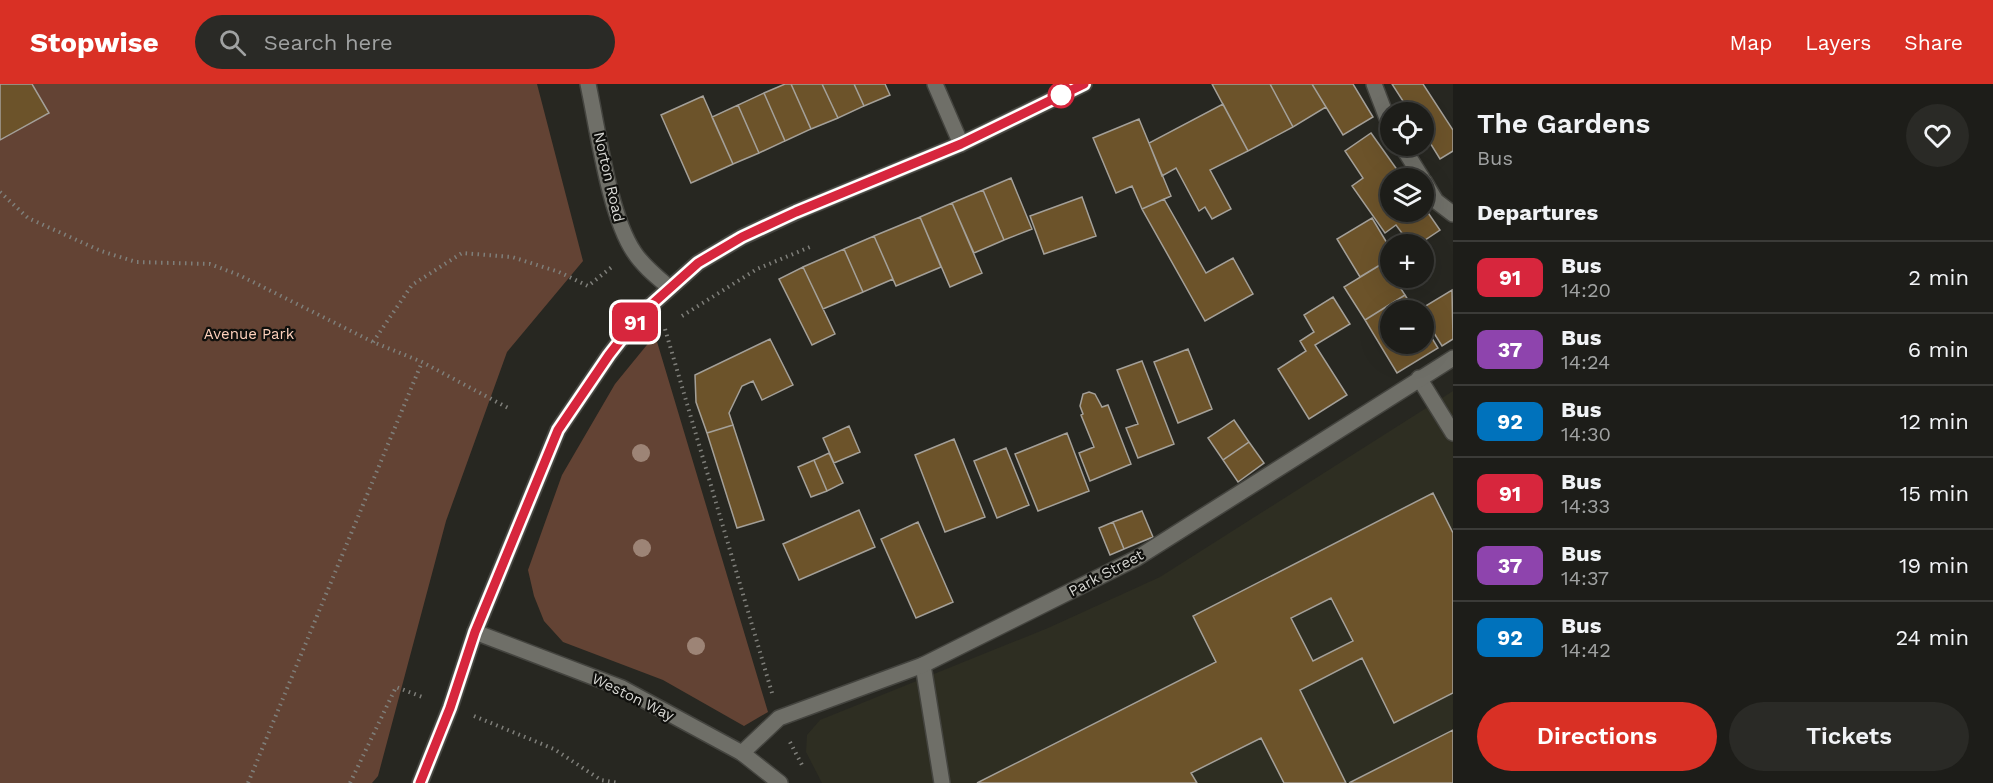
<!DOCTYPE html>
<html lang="en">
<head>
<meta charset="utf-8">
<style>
  body { margin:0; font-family:"Work Sans",sans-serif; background:#2a2a26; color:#f1f3f6; height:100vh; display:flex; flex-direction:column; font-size:22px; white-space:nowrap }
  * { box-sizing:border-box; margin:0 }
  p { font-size:20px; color:#a0a2a2 }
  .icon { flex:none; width:33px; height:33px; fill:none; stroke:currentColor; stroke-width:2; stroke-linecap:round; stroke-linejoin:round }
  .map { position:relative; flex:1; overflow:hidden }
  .sheet { display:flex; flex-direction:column; background:#1d1d19; width:540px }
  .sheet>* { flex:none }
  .badge { padding:0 12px; border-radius:9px; font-size:21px; line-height:39px }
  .controls { position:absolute; left:1380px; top:18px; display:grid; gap:12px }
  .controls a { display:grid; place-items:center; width:54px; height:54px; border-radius:50%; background:#1d1d19; box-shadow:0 6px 24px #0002,0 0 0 2px #3b3b38; font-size:30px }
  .map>.badge { position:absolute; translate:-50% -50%; box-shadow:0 0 0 3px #fff }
  h2 { padding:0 24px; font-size:22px; line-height:54px }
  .round { display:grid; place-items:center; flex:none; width:63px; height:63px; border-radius:32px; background:#2a2a26 }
  .head { display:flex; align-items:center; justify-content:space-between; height:102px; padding:0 24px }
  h1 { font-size:28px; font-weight:600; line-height:45px }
  .action { display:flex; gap:12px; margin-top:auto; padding:12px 24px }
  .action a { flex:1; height:69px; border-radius:36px; background:#d93025; color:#fff; font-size:24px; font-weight:600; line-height:69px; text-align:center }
  .action a+a { background:#2a2a26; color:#f1f3f6 }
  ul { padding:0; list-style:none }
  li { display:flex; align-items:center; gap:18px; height:72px; padding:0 24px; border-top:2px solid #3b3b38 }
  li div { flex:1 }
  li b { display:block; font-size:22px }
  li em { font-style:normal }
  li .badge { min-width:66px; font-weight:700; text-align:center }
  header { display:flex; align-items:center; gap:36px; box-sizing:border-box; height:84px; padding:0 30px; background:#d93025; color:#fff }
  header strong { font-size:28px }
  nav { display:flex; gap:33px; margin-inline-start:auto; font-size:21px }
  .search { width:420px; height:54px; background:#2a2a26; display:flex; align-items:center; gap:15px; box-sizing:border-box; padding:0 21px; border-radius:33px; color:#a0a2a2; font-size:22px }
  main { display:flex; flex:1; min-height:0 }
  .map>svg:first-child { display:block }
</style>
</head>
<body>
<header>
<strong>Stopwise</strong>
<div class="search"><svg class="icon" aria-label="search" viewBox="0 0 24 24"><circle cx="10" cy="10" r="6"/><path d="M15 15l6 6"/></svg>Search here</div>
<nav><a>Map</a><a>Layers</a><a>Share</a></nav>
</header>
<main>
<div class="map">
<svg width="1453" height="699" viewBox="0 0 1453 699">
  <rect width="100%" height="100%" fill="#272721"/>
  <path fill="#2e2e22" d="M1453,307v392h-631l-16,-31 1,-17 13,-15 228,-92 112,-51z"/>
  <path fill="#634334" d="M0,0h537l46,177 -76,91 -61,169 -68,255 -6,7h-372z
    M655,251l113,377 -24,14 -81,-46 -100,-38 -19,-21 -10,-25 -6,-26 34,-95 53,-91z"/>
  <path fill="#6c532a" stroke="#a4a099" stroke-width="1.5" fill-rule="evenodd" d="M0,0h32l17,29 -49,27z
    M785,0h6l20,45 -26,12 -21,-48z
    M791,0h31l16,34 -27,11z
    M822,0h32l10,22 -26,12z
    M854,0h31l5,11 -26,11z
    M1212,0h58l23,43 -45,24z
    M1270,0h42l14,23 -33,20z
    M1312,0h41l20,33 -30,18z
    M1392,0h31l30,46v21l-13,8 -16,-26v-21h-14z
    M764,9l21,48 -26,12 -21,-48z
    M703,12l30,68 -42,19 -30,-68z
    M1223,20l25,47 -38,19 21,39 -19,10 -7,-12 -6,4 -23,-43 -14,8 -13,-33z
    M738,21l21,48 -26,11 -21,-47z
    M1139,35l32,77 -29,13 -10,-23 -16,7 -23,-55z
    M1371,49l32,45h-13v34h34v-5l16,23 -21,14h-9l-14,-19 -11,8 -33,-47 11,-8 -18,-27z
    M1011,94l21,51 -28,11 -21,-50z
    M983,106l21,50 -30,13 -22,-50z
    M1082,113l14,39 -52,18 -14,-38z
    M1164,115l42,74 27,-15 20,36 -48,27 -63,-112z
    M952,119l30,70 -32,14 -30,-70z
    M920,133l21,50 -45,19 -22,-50z
    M1372,134l18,30v11l-30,18 -23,-38z
    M874,152l19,43 -30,13 -19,-43z
    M844,165l19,43 -40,17 -20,-42z
    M1385,178l5,10v6h4l11,17 -40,25 -21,-33z
    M803,183l32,67 -23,11 -33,-66z
    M1452,206l1,49 -11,7 -18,-29v-7h-5z
    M1405,211l9,15h-24v34h34v-19l14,23 -41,25 -32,-53z
    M1333,213l17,27 -35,21 32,50 -38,24 -31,-50 28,-18 -6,-10 14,-9 -10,-17z
    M770,255l23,46 -31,15 -9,-19 -11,5 -13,27 4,12 -26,8 -11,-31 -1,-27z
    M1188,265l24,60 -34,14 -24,-61z
    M1142,277l32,83 -36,14 -12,-30 12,-4 -21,-54z
    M1089,308l6,2 7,13 6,-2 23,59 -41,17 -11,-28 15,-6 -13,-32 2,-1 -3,-8 3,-12z
    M1234,336l15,22 -26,18 -15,-22z
    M733,341l31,95 -27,8 -30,-95z
    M849,342l11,26 -26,11 -11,-25z
    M1067,349l22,58 -51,20 -23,-57z
    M954,355l31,78 -40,15 -30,-77z
    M1249,358l15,21 -26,19 -15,-22z
    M1006,364l23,57 -32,13 -23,-57z
    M829,369l14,30 -16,8 -13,-31z
    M814,376l13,31 -16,6 -13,-30z
    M1433,409l20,40v160l-59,30 -32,-65 -62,32 46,93h-62l-23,-45 -70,35 6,10h-220l239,-121 -23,-46zM1331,514l22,43 -40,20 -22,-43z
    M859,426l16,37 -76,33 -16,-36z
    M1142,427l11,26 -29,12 -11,-27z
    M918,438l35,80 -37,16 -35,-79z
    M1113,438l11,27 -14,6 -11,-27z
    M1453,646v53h-104z"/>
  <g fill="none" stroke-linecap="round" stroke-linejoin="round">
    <defs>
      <path id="service" d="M1374,0l16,42
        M1402,62l20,32
        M1424,97l12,20 17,13
        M1419,294l34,55
        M923,581l19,118"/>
      <path id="minor" d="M935,0l26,60
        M742,669l37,-35 144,-53 214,-107 316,-200"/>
      <path id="tertiary" d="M588,0c10,46 21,131 46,168 9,14 23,25 36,36
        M475,548l147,56 120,65 38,30"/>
      <path id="secondary" d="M420,699l30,-75 25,-76 83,-202 51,-75 31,-40 58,-52 44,-26 54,-25 165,-68 123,-60"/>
    </defs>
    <use href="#service" stroke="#44443f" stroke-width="18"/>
    <use href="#minor" stroke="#44443f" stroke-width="18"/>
    <use href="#tertiary" stroke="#44443f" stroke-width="18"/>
    <use href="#secondary" stroke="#44443f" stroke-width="18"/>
    <path stroke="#7f7f7a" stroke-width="4" stroke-dasharray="1.5 4.5" stroke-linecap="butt" d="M0,108l28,26 73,33 35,11 74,2 29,11 134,67 49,20 88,47
      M682,232l75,-47 53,-22
      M665,245l107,364
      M373,258l39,-57 50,-32 50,4 47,15 29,14 25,-20
      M474,632l80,33 47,31 17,3
      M790,658l12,23
      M248,699l174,-421
      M350,699l46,-96 29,11"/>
    <use href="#service" stroke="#6f6f68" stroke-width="15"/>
    <use href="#minor" stroke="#6f6f68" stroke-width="15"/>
    <use href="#tertiary" stroke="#6f6f68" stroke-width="15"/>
    <use href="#secondary" stroke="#6f6f68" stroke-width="15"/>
  </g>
  <g fill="#9d8476">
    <circle cx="641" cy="369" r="9"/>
    <circle cx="642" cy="464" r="9"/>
    <circle cx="696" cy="562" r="9"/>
  </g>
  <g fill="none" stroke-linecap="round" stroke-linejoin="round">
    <defs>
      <path id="line" d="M420,699l30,-75 25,-76 83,-202 51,-75 31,-40 58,-52 44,-26 54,-25 165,-68 123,-60"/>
    </defs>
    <use href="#line" stroke="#fff" stroke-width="14"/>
    <use href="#line" stroke="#d7263d" stroke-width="9"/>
  </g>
  <circle fill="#fff" stroke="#d7263d" stroke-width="3" cx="1061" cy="11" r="12"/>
  <g text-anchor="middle" stroke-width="4.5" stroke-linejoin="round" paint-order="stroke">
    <g font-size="15" fill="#d8d8d4" stroke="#10100d">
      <text transform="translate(609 93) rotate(77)" y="5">Norton Road</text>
      <text transform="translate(1106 489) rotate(-28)" y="5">Park Street</text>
      <text transform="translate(633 613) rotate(26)" y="5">Weston Way</text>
    </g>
    <g font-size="15" fill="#fed1bc" stroke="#10100d">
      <text x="249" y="255">Avenue Park</text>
    </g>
  </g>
</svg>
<div class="controls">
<a><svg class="icon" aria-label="locate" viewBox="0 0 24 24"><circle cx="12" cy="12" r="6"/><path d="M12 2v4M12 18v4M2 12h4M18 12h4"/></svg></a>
<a><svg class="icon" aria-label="layers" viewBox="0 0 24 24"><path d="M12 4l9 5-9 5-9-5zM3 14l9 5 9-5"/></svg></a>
<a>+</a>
<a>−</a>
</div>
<b class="badge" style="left:635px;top:238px;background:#d7263d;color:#fff">91</b>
</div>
<section class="sheet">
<div class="head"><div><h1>The Gardens</h1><p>Bus</p></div><a class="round"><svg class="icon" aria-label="heart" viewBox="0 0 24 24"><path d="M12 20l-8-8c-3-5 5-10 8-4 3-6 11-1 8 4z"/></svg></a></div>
<h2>Departures</h2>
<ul>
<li><span class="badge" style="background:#d7263d;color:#fff">91</span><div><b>Bus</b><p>14:20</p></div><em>2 min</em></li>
<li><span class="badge" style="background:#8e44ad;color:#fff">37</span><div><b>Bus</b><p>14:24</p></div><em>6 min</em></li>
<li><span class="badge" style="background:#0072bc;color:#fff">92</span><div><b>Bus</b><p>14:30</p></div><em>12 min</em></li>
<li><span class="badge" style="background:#d7263d;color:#fff">91</span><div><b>Bus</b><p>14:33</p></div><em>15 min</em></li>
<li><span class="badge" style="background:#8e44ad;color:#fff">37</span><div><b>Bus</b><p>14:37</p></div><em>19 min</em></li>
<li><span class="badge" style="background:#0072bc;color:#fff">92</span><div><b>Bus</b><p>14:42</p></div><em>24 min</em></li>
</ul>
<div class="action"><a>Directions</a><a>Tickets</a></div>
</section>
</main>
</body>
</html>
